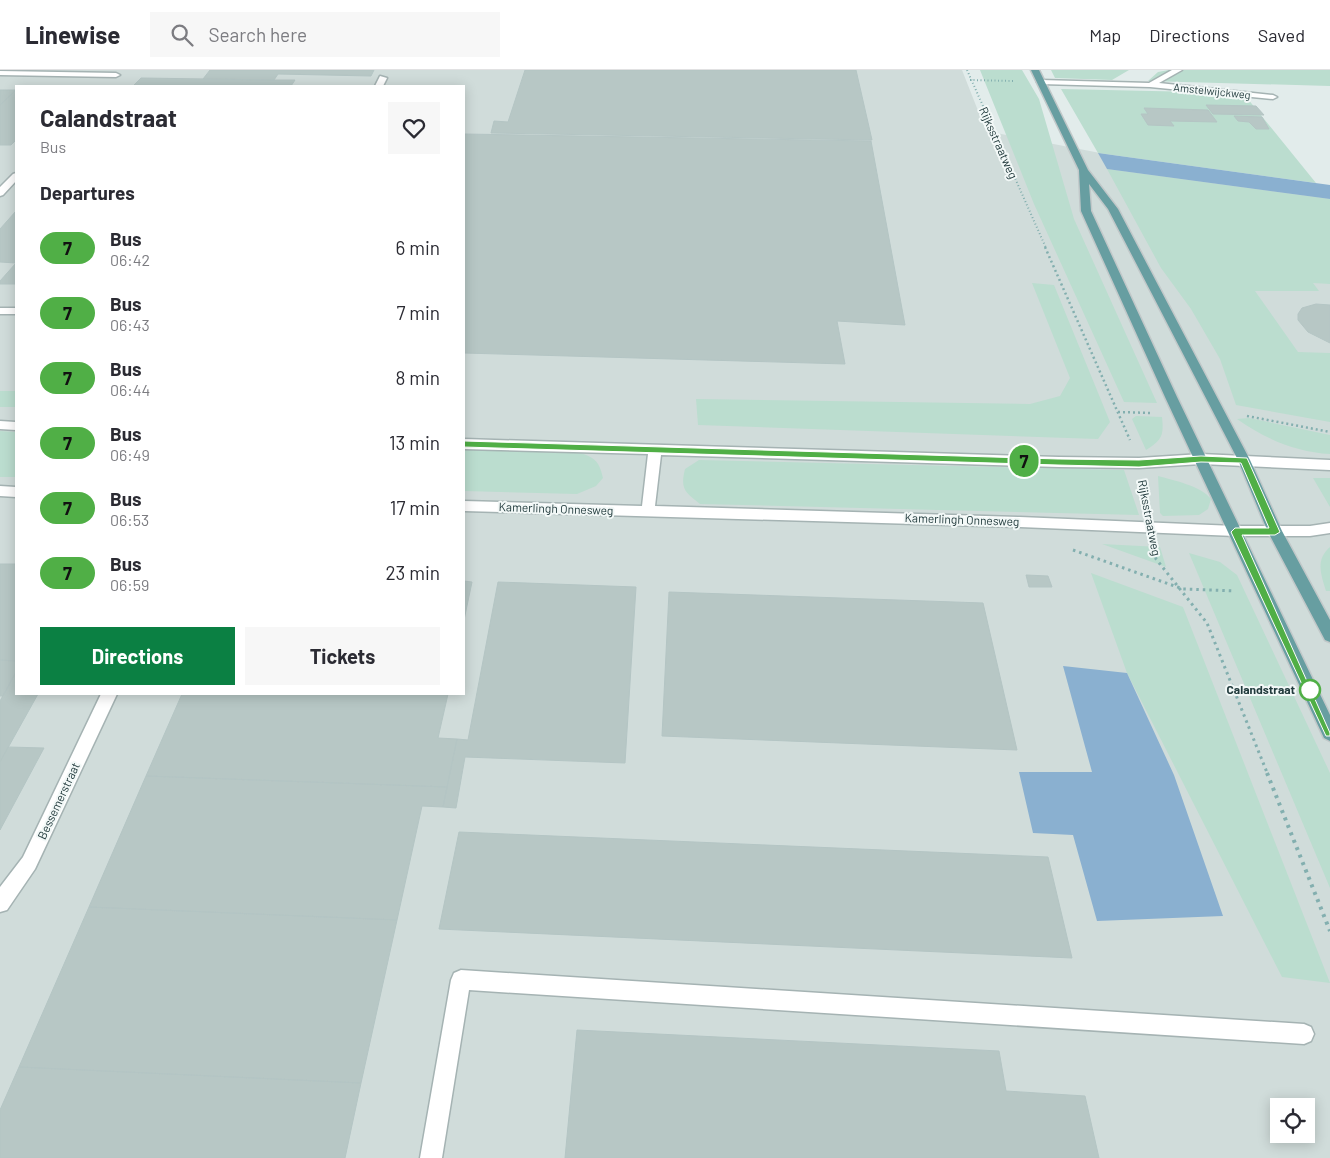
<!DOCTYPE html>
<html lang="en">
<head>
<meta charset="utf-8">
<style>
  body { margin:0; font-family:Barlow,sans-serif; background:#f7f7f7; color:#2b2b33; height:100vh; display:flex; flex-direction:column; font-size:19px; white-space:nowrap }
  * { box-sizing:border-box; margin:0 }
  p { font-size:16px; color:#7c7c81 }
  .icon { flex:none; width:28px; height:28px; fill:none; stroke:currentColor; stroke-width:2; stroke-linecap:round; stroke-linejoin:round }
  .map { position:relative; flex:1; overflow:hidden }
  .sheet { position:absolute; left:15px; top:15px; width:450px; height:610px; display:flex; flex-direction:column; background:#fff; border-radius:0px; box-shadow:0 2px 12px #0003 }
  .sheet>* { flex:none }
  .badge { padding:0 10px; border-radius:16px; font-size:18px; line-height:32px }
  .fabs { position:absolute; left:1270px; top:1028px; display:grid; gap:10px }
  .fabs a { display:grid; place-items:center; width:45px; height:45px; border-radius:0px; background:#fff; box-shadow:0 2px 12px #0003; font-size:25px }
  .map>.badge { position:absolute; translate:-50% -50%; box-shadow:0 0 0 2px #fff }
  h2 { padding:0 25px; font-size:19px; line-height:45px }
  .round { display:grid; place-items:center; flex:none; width:52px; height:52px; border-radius:0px; background:#f7f7f7 }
  .headline { display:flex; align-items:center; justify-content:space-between; height:85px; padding:0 25px }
  h1 { font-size:24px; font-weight:700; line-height:38px }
  .action { display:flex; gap:10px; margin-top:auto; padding:10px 25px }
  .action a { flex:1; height:58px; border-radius:0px; background:#0b8043; color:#fff; font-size:20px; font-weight:700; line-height:58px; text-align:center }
  .action a+a { background:#f7f7f7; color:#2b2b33 }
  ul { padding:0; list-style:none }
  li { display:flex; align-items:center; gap:15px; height:65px; padding:0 25px }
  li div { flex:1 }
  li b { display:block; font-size:19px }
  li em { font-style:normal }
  li .badge { min-width:55px; font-weight:700; text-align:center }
  header { display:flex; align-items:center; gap:30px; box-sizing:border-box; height:70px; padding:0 25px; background:#fff; border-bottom:1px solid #e1e1e2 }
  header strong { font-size:24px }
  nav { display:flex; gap:28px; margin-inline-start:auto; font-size:18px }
  .search { width:350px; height:45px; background:#f7f7f7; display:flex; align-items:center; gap:12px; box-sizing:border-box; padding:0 18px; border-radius:0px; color:#7c7c81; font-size:19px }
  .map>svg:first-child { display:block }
</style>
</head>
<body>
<header>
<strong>Linewise</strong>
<div class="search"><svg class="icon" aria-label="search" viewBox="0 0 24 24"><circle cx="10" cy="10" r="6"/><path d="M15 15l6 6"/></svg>Search here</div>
<nav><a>Map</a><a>Directions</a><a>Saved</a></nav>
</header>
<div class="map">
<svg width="1330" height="1088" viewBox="0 0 1330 1088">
  <rect width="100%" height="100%" fill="#e2eceb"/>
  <path fill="#d0dcda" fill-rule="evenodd" d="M0,0h962l24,61 336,65 8,-1v963h-1330zM16,16h448v608h-448zM1279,1036h27v28h-27z"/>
  <path fill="#bbddcf" d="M980,0h42l17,29 35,120 83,184 -33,-1 -90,-198z
    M1051,0h78l-17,10 -57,-2z
    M1169,0h161v16l-182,-5 10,-9z
    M1061,19l182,4 73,90 -218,-30z
    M1107,99l223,30v85l-17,-1 6,8h-64l43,61 32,1v69l-94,-17 -16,-46 -29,-50 -30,-41z
    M1032,213l22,2 56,137 -12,17 -400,-14 -2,-26 334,5 30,-8 10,-18z
    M0,321h16v16h-16z
    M1136,346l26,1c2,19 0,23 -16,33l-14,-31z
    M1249,348l81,17v19c-34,-2 -65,-15 -93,-35z
    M0,361l16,1v45h-16z
    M464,377c30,0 104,-5 128,11 7,4 9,12 11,20l-7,8 -19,8 -113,-3z
    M699,390l425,10 15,45 -439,-11c-15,-12 -20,-15 -15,-35z
    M1158,406c14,4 44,10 53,23l-3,10 -9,6 -36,1 -3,-3z
    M1313,408h17v29z
    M1102,474l58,3 6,20z
    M1330,477v44h-4c-5,-16 -11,-31 4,-44z
    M1189,483l31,9 17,13 93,198v115z
    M1091,503l92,34 147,376 -48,-6 -155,-304z"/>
  <path fill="#8ab0d0" d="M1098,83l232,32v14l-223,-30z
    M1063,596l64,7 47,102 49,141 -126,5 -24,-86 -40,-2 -14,-61h73z"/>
  <path fill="#b7c7c5" stroke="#b4c5c4" d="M210,0h164l-3,6 -93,-2 -4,6 -71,-1z
    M525,0h331l16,70 -381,-7 3,-12 14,1z
    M141,8l133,2h21l-4,6h-158z
    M0,20h16l-16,15z
    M16,20v50l-5,5h-11v-40z
    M1206,35l50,1 8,9 -51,-1z
    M1144,38l64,2 9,12 -47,-1 4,5 -26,-1 -7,-11h7z
    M1234,46l28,1 7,12h-13l-7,-7 -11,-1z
    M464,64l407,7 34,184 -68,-4 8,43 -381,-11z
    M16,141v52l-16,-1v-33z
    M16,193v21h-16v-3z
    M1316,234l14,1v38l-22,-11 -10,-12v-6l4,-6z
    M0,494h16v97l-16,-1z
    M1026,505l22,1 4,11h-23z
    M464,511l8,1 -8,38z
    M498,512l138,5 -11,176 -160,-6 -9,51 -13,-1 14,-68 11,1z
    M669,522l314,11 34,147 -355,-14z
    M0,590l16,1v11l-13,24h-3z
    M16,602v22h22l-38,68v-61z
    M182,624h266l-10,44 19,1 -10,48 -301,-11z
    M8,677l36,1 -44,82v-68z
    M146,706l301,11 -4,20 -21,-1 -25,114 -308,-13z
    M459,762l589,25 24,101 -633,-29z
    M89,837l308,13 -36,163 -342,-16z
    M577,960l422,21 7,40 79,5 14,62h-534z
    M19,997l342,16 -16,75h-345v-48z"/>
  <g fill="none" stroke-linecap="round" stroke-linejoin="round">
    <defs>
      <path id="minor" d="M1172,0h10l-23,13 114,12 4,2 -4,2 -123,-12 -109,-3 -4,-2 4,-2 108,3z
        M0,1l116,2 4,2 -4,2 -116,-2z
        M380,6l7,2 -4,8h-8z
        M16,103v8l-13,14 -3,1v-9l13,-13z
        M0,238h16v6h-16z
        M0,351l16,1v8l-16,-1z
        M464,369l595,18 80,1 62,-4 129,6v10l-129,-6 -62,4 -80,-1 -398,-12 -6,51 365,11 215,9h75l20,-3v10l-20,3h-75l-215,-9 -556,-16v-10l178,5 6,-52 -184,-5z
        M0,416l16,1v10l-16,-1z
        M101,624h16l-82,175 -28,41 -7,2v-25l23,-30z
        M461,900l843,54 7,3 3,7 -3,7 -7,3 -835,-54 -27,168h-22l31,-178 3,-7z"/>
      <path id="major" d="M1031,0h8l49,100 30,39 132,251 32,71 48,89v22l-5,-2 -57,-108 -30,-72 -130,-251 -19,-25 2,27 86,186 153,318v26l-6,-3 -159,-341 -84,-186 -2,-41z"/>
    </defs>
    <use href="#minor" stroke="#a5b3b3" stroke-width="3"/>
    <use href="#major" stroke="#c1c8c9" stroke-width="3"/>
    <path stroke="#83afaf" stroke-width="2" stroke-dasharray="1 2.5" stroke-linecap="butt" d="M967,0l79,178
      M970,10l44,1"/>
    <path stroke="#83afaf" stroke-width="2.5" stroke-dasharray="2 3" stroke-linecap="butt" d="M1045,177l85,193
      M1118,342l33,1
      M1247,346l83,16"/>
    <path stroke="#83afaf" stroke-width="3" stroke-dasharray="2.5 4" stroke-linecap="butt" d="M1143,417l2,16
      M1073,480l110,39 52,2
      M1154,481l2,8 51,64 61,152"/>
    <path stroke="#83afaf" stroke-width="4" stroke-dasharray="3 5" stroke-linecap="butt" d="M1267,703l63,158"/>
    <use href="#minor" fill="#fff" fill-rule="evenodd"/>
    <use href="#major" fill="#679ea1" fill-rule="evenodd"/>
  </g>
  <path fill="#50af46" stroke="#fff" d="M464,371l594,18 81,1 62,-4 46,2 33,74 -5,3h-33l88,198v3h-4l-95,-204 4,-4h34l-28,-65 -40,-1 -62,5 -81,-2 -594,-18 -4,-3z"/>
  <circle fill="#fff" stroke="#50af46" stroke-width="2.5" cx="1310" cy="620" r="10"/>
  <g text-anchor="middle" stroke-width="4" stroke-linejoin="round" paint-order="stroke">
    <g font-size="11" fill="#223b3d" stroke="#f2f8f7">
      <text transform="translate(1212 21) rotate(6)" y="4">Amstelwijckweg</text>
    </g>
    <g font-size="12" fill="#223b3d" stroke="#f2f8f7">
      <text transform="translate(998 73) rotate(66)" y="4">Rijksstraatweg</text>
      <text transform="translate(556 439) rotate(2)" y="4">Kamerlingh Onnesweg</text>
      <text transform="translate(1149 448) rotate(79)" y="4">Rijksstraatweg</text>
      <text transform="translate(962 450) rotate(2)" y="4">Kamerlingh Onnesweg</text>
      <text transform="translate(59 731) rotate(-65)" y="4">Bessemerstraat</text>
    </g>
    <g font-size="12" font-weight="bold" fill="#223b3d" stroke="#f2f8f7" text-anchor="end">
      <text x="1295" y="624">Calandstraat</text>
    </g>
  </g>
</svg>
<div class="fabs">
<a><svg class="icon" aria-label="locate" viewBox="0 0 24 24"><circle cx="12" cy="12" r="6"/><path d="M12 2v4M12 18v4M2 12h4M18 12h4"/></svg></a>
</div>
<b class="badge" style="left:1024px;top:391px;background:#50af46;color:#111">7</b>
<section class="sheet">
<div class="headline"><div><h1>Calandstraat</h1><p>Bus</p></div><a class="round"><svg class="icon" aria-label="heart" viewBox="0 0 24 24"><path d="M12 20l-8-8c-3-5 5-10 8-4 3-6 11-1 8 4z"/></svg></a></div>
<h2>Departures</h2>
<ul>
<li><span class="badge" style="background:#50af46;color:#111">7</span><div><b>Bus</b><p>06:42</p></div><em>6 min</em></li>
<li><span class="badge" style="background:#50af46;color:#111">7</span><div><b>Bus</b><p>06:43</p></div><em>7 min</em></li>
<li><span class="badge" style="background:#50af46;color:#111">7</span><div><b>Bus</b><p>06:44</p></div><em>8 min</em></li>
<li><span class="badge" style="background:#50af46;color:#111">7</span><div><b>Bus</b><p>06:49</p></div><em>13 min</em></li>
<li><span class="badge" style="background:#50af46;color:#111">7</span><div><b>Bus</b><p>06:53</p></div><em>17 min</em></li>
<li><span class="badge" style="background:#50af46;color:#111">7</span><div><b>Bus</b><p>06:59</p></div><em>23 min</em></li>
</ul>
<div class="action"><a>Directions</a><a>Tickets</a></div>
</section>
</div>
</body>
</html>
